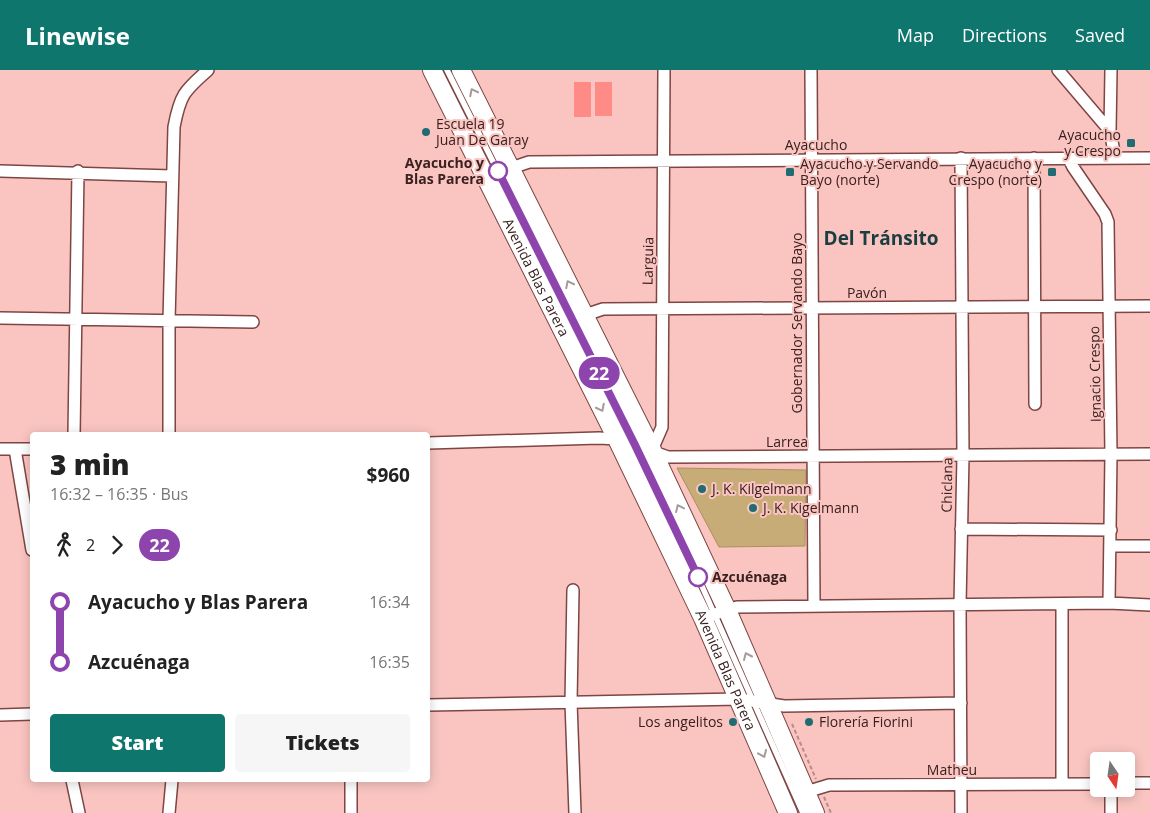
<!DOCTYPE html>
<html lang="en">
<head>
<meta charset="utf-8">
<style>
  body { margin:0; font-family:"Open Sans",sans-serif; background:#f6f6f6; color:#222; height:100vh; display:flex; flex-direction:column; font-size:19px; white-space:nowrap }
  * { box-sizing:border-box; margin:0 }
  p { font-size:16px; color:#767676 }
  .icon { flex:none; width:28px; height:28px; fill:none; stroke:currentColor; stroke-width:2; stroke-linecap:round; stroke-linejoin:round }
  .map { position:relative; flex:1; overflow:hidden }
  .panel { position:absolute; left:30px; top:362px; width:400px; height:350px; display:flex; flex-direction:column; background:#fff; border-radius:5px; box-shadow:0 2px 12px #0003 }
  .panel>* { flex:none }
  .badge { padding:0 10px; border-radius:16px; font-size:18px; line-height:32px }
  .needle { width:32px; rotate:167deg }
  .tools { position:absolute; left:1090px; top:682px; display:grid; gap:10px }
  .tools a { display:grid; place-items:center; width:45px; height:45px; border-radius:5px; background:#fff; box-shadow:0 2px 12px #0003; font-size:25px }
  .map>.badge { position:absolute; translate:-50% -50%; box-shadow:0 0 0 2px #fff }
  .legs { display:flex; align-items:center; gap:8px; height:55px; padding:0 20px; font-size:16px }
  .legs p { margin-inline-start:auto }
  .head { display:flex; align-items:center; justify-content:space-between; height:85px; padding:0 20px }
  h1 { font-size:28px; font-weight:800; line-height:38px }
  .action { display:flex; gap:10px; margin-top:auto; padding:10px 20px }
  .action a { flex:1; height:58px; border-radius:5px; background:#0f766e; color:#fff; font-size:20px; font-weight:800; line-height:58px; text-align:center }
  .action a+a { background:#f6f6f6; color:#222 }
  ul { padding:0 20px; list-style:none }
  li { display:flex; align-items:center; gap:18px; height:60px; font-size:19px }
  li i { display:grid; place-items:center; width:8px; height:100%; margin:0 6px; background:currentColor }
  li i::after { content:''; width:12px; height:12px; margin:-6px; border:4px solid; border-radius:50%; background:#fff }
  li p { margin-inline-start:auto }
  li:first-child i { background:linear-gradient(#0000 50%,currentColor 0) }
  li:last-child i { background:linear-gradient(currentColor 50%,#0000 0) }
  header { display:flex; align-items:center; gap:30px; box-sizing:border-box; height:70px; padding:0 25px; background:#0f766e; color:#fff }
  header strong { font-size:24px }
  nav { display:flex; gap:28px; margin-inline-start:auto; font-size:18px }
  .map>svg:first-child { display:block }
</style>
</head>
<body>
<header>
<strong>Linewise</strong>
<nav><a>Map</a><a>Directions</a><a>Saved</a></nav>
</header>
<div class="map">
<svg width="1150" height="743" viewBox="0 0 1150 743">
  <rect width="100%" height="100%" fill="#fac5c1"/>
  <path fill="#ff8b86" d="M574,12h17v35h-17z
    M595,12h17v34h-17z"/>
  <path fill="#c8ac77" stroke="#ab905c" d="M677,398l129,2 -1,76 -86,1z"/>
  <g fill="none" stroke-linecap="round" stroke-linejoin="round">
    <defs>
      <path id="lane" d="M447,0l188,375 62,130 106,238"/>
      <path id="street" d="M811,0l3,536
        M1058,0l52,61 5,26
        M1110,61l1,-61
        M1068,87l5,10 32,47 3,8 3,232 -2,149
        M1034,88l1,246
        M0,101l172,5
        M485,107l44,-15 621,-4
        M585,245l18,-6 547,-3
        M0,248l253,4
        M74,365l4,-264
        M169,365v-114l5,-194c6,-32 10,-36 34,-57
        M428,373l171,-5 18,1 51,18 482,-3
        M0,379h32
        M15,379l17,101
        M652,380l10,-23 2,-357
        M961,459l150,1
        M1111,476h39
        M573,520l-2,112 4,111
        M703,548l34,-11 372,-4 41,2
        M428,635l311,-6 45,7 177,-3
        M0,645l32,-1
        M72,710l7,33
        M351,710v33
        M1062,713v-178
        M1126,713h24
        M1111,719v24
        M806,722l23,-7 270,-1
        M169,743l3,-33
        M961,743l-1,-208 3,-149 -2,-298"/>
      <g id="primary">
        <path id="s1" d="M432,0l185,369 86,179 85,195"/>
        <path d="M461,0l191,380 75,160 88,203"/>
      </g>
    </defs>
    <use href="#lane" stroke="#7d4543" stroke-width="8"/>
    <use href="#street" stroke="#7d4543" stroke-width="14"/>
    <use href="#primary" stroke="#7d4543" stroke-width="20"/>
    <path stroke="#b68b88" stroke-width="2" stroke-dasharray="4 2.5" stroke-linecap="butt" d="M792,654l24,55
      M824,727l7,16"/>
    <use href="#lane" stroke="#fff" stroke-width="5.5"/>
    <use href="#street" stroke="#fff" stroke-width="11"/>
    <use href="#primary" stroke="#fff" stroke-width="18"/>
  </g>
  <defs><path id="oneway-chevron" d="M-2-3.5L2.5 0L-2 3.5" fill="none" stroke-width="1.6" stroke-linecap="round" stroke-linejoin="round" transform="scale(1.25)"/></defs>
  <g stroke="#a69b9b">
    <use href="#oneway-chevron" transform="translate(473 22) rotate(-117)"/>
    <use href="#oneway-chevron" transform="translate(569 214) rotate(-117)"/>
    <use href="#oneway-chevron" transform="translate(601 338) rotate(63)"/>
    <use href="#oneway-chevron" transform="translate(679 438) rotate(-115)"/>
    <use href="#oneway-chevron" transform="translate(747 586) rotate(-114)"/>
    <use href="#oneway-chevron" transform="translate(763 684) rotate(67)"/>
  </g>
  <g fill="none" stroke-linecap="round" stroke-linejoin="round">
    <defs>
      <path id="line-1" d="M498,101l137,274 63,132"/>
    </defs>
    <use href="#line-1" stroke="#fff" stroke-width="11"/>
    <use href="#line-1" stroke="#8e44ad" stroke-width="8"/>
  </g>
  <g fill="#216c72" stroke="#fac5c1" stroke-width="2">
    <circle cx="426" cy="62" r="5"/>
    <rect x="1126" y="68" width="10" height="10" rx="2.5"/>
    <rect x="785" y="97" width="10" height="10" rx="2.5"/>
    <rect x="1047" y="97" width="10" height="10" rx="2.5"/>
    <circle cx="702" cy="419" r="5"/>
    <circle cx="753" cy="438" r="5"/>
    <circle cx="733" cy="652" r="5"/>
    <circle cx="809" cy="652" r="5"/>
  </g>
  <g fill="#fff" stroke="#8e44ad" stroke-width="2.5">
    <circle cx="498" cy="101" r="9"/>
    <circle cx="698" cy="507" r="9"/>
  </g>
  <g text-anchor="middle" stroke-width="4" stroke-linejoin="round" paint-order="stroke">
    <g font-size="14" fill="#3a2120" stroke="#fac5c1" text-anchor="start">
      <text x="436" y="59">Escuela 19<tspan x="436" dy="16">Juan De Garay</tspan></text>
      <text x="1121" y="70" text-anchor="end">Ayacucho<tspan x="1121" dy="16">y Crespo</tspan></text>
      <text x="800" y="99">Ayacucho y Servando<tspan x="800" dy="16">Bayo (norte)</tspan></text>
      <text x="1042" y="99" text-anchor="end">Ayacucho y<tspan x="1042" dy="16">Crespo (norte)</tspan></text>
      <text x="712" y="424">J. K. Kilgelmann</text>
      <text x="763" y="443">J. K. Kigelmann</text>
      <text x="723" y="657" text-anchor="end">Los angelitos</text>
      <text x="819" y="657">Florería Fiorini</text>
    </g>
    <g font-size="14" fill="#3a2120" stroke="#fac5c1">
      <text x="816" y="80">Ayacucho</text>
      <text transform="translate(648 191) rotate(-89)" y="5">Larguia</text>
      <text dy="5" stroke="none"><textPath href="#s1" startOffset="232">Avenida Blas Parera</textPath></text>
      <text x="867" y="228">Pavón</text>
      <text transform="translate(797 253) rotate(-90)" y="5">Gobernador Servando Bayo</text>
      <text transform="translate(1095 304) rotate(-91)" y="5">Ignacio Crespo</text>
      <text x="787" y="377">Larrea</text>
      <text transform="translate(947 415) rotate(-89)" y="5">Chiclana</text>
      <text dy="5" stroke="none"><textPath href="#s1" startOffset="668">Avenida Blas Parera</textPath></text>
      <text x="952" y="705">Matheu</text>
    </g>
    <g font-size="14" font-weight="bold" fill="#3a2120" stroke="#fac5c1" text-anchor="end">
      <text x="484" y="98">Ayacucho y<tspan x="484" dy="16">Blas Parera</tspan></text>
      <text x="712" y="512" text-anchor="start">Azcuénaga</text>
    </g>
    <g font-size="19" font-weight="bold" fill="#1a3d40" stroke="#fac5c1">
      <text x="881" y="175">Del Tránsito</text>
    </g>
  </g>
</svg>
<div class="tools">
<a><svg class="needle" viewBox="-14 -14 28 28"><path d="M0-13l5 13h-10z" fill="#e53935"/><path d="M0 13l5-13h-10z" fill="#767676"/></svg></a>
</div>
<b class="badge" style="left:599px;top:303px;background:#8e44ad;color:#fff">22</b>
<section class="panel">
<div class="head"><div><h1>3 min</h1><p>16:32 – 16:35 · Bus</p></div><b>$960</b></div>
<div class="legs"><svg class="icon" aria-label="walk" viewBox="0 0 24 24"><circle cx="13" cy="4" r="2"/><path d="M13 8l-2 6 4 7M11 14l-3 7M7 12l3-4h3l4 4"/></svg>2<svg class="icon" aria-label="forward" viewBox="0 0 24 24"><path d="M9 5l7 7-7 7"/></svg><b class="badge" style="background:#8e44ad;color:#fff">22</b></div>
<ul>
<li><i style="color:#8e44ad"></i><b>Ayacucho y Blas Parera</b><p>16:34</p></li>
<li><i style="color:#8e44ad"></i><b>Azcuénaga</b><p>16:35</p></li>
</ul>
<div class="action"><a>Start</a><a>Tickets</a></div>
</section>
</div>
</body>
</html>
